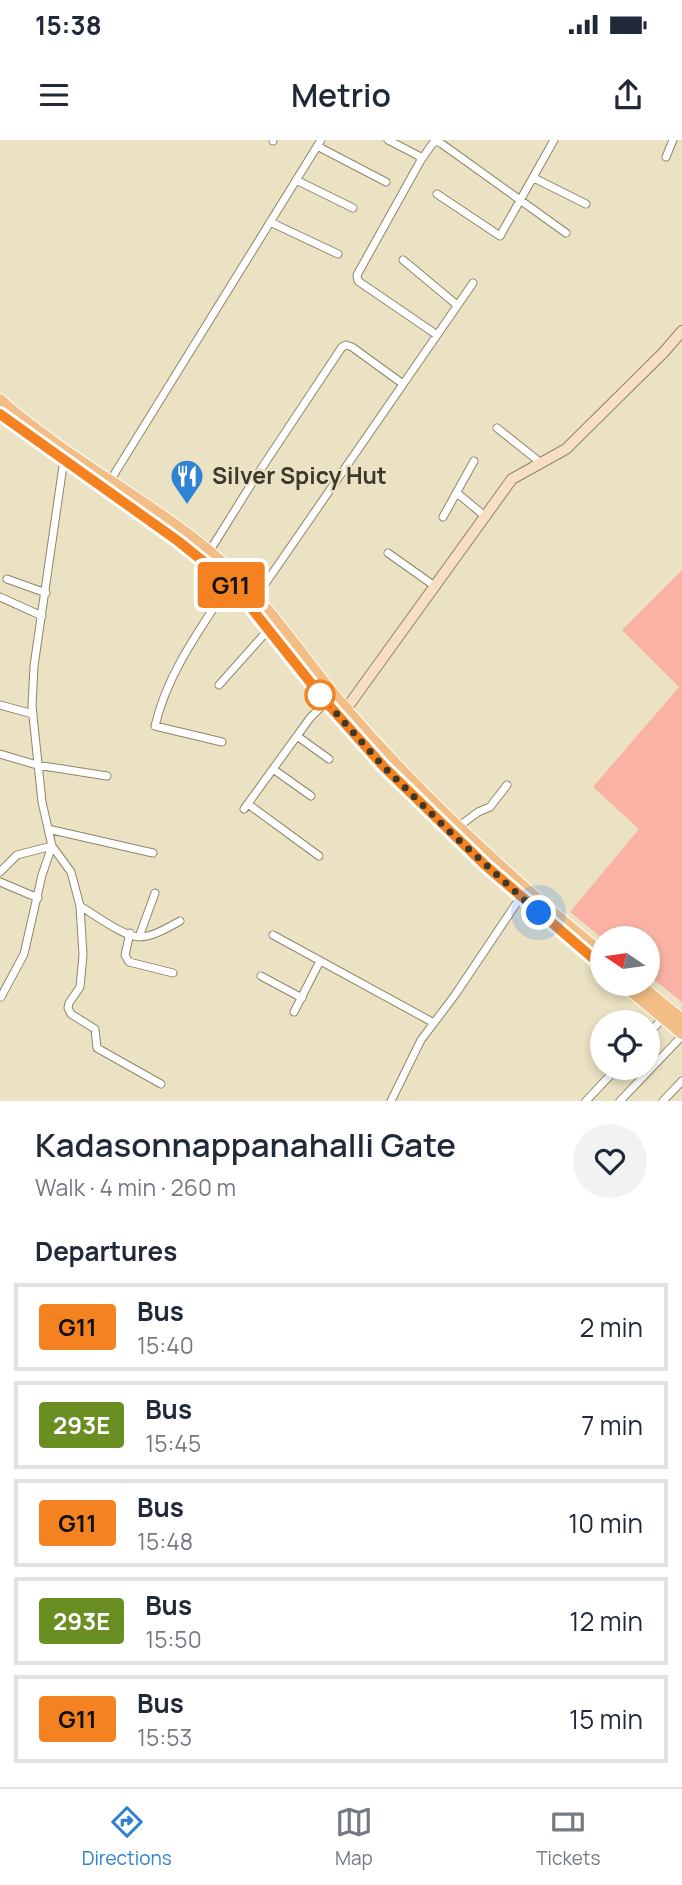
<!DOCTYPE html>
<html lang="en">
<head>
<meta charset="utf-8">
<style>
  body { margin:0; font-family:Manrope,sans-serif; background:#f2f2f3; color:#1f2937; height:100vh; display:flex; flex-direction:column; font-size:26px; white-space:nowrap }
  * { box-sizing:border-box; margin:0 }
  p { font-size:23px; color:#747a83 }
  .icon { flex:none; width:38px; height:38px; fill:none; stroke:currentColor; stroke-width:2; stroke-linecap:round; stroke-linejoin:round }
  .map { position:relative; height:961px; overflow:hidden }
  .side { display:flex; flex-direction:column; background:#fff; flex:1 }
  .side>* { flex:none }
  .badge { padding:0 14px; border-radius:5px; font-size:24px; line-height:46px }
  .needle { width:46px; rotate:283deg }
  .controls { position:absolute; left:590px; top:786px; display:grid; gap:14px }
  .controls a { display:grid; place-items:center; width:70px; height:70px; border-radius:50%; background:#fff; box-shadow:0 4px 10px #0003; font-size:35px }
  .you { position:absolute; width:35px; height:35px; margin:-18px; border:5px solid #fff; border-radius:50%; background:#1a73e8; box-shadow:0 0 0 10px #1a73e833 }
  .map>.badge { position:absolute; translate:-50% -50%; box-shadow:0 0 0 4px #fff }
  h2 { padding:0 35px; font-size:26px; line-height:63px }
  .round { display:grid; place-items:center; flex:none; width:74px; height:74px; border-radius:37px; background:#f2f2f3 }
  .headline { display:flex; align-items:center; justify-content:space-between; height:119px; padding:0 35px }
  h1 { font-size:33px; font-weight:600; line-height:52px }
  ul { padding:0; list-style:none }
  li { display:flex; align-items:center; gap:21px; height:88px; margin:0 14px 10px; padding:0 21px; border:4px solid #e0e1e3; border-radius:0px }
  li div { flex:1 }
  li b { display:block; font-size:26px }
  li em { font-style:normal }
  li .badge { min-width:77px; font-weight:700; text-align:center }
  .status { display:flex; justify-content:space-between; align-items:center; height:49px; padding:0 35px; background:#fff; direction:ltr }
  .status svg { height:19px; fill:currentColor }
  header { display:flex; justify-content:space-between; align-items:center; height:91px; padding:0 35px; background:#fff; font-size:32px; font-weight:600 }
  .menu { display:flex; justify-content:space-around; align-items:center; height:98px; border-top:2px solid #e0e1e3; background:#fff; font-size:19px; color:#747a83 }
  .menu a { display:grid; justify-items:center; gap:4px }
  .menu .active { color:#2e84d2 }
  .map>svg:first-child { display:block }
</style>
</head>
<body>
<div class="status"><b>15:38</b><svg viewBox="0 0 49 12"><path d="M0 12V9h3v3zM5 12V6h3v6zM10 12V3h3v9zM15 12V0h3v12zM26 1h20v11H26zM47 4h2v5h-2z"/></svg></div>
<header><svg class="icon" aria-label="menu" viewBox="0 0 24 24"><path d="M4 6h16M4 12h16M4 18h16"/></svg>Metrio<svg class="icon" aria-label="share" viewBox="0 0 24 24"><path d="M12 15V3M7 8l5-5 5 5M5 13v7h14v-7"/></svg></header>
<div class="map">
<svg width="682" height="961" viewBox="0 0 682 961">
  <rect width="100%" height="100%" fill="#ebe2c3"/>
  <path fill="#f9b2a3" d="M682,430v432l-34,-27v-37h-46l-32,-26 69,-83 -46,-42 86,-100 -57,-57z"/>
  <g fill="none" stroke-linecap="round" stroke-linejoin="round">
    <defs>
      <path id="street" d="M388,0l31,16 2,4 -64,115 1,6 79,54
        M273,1v-1
        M317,6l69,36
        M666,17l7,-17
        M421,20l12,-17 4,-2 5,3 124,89
        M534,38l52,26
        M296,40l57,28
        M437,54l63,42 54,-96
        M270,82l68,32
        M403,120l54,45
        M497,288l44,35
        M64,319l-30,207 -2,40 10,96 10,44 19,26 9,34 3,49 -3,32 -11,16 -1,5 3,6 24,15 2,19 64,36
        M110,341l211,-341
        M457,353l29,24
        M443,377l31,-56
        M209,412l48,-77 85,-128 4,-2 6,2 51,37
        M388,413l48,34
        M7,439l39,14
        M0,457l42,19
        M256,457l217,-314
        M219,545l50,-56
        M0,565l33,9
        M297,596l32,23
        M222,602l-67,-16c12,-52 45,-97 74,-141
        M0,614l37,11 70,11
        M273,629l38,27
        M248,664l71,52
        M244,669l66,-91 16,-16
        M458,687l20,-15 12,-5 17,-22
        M48,689l105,24
        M0,732l17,-17 35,-9
        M0,742l38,16
        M80,766c15,9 43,30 59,31 14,0 30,-10 41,-16
        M130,793l-5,22 4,7 44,11
        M273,795l161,88
        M139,797l16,-44
        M261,836l41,22
        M1,857l23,-43 18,-79 10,-29
        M294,872l26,-51
        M648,894l16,-17
        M391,961l30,-61 34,-45 67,-100
        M586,961l31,-33
        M620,961l62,-65
        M663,961l19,-20"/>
      <path id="secondary" d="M341,576l171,-237 54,-30 98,-97 18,-21"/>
      <path id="primary" d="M0,260c16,16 36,29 54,43 61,44 130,81 184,135 41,41 72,91 111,135 76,88 163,167 253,241
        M0,274l178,127 36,29 34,34 78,98 58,65 136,130 82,69
        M623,844l59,49
        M638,844l44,36"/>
    </defs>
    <use href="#street" stroke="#8e8669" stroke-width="9"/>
    <use href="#secondary" stroke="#8e8669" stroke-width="12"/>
    <use href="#primary" stroke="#fff" stroke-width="14"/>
    <use href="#street" stroke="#fff" stroke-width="7"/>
    <use href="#secondary" stroke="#f8dec2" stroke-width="10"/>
    <use href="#primary" stroke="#f2be86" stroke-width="12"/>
  </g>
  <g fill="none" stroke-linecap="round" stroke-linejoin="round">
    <defs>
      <path id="line" d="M0,274l178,127 36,29 34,34 78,98 58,65 101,98 117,101"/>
    </defs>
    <use href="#line" stroke="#fff" stroke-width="16"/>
    <use href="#line" stroke="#f58220" stroke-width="10"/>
    <path stroke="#3c392c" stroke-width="7" stroke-dasharray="0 12.6" d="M320,555l64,72 67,66 88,80"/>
  </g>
  <defs>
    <symbol id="restaurant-pin" viewBox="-11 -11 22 30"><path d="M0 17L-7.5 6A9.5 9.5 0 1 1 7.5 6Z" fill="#2e84d2" stroke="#ebe2c3"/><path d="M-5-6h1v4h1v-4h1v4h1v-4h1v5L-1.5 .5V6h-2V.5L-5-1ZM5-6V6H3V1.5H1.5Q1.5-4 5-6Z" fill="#fff"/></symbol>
  </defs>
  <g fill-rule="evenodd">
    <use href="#restaurant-pin" x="168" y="317" width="38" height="52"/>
  </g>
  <circle fill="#fff" stroke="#f58220" stroke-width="3.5" cx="320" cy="555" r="14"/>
  <g text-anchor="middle" stroke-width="5" stroke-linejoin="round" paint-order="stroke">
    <g font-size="23" font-weight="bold" fill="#3c392c" stroke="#ebe2c3" text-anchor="start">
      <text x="212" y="344">Silver Spicy Hut</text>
    </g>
  </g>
</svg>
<div class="controls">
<a><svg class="needle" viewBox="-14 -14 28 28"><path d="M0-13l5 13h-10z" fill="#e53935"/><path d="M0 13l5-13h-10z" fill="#747a83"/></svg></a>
<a><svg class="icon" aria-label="locate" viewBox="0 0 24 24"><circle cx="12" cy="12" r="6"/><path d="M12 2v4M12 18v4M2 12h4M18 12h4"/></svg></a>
</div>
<div class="you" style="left:539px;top:773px"></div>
<b class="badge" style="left:231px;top:445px;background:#f58220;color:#111">G11</b>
</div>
<section class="side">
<div class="headline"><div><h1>Kadasonnappanahalli Gate</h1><p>Walk · 4 min · 260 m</p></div><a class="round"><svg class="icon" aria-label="heart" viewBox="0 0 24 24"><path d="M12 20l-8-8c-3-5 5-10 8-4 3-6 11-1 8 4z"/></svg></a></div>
<h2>Departures</h2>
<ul>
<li><span class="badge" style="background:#f58220;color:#111">G11</span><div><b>Bus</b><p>15:40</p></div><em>2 min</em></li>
<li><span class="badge" style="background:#6b8e23;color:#fff">293E</span><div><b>Bus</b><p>15:45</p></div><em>7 min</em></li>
<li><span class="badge" style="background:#f58220;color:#111">G11</span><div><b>Bus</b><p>15:48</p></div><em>10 min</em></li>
<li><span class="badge" style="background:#6b8e23;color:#fff">293E</span><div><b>Bus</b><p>15:50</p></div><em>12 min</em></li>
<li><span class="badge" style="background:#f58220;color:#111">G11</span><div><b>Bus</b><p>15:53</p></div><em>15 min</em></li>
</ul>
</section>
<nav class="menu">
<a class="active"><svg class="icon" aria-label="directions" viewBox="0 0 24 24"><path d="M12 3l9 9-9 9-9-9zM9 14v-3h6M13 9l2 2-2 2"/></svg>Directions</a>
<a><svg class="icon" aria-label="map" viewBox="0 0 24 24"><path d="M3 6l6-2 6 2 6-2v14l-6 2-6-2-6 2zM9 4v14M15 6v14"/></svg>Map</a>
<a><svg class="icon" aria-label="tickets" viewBox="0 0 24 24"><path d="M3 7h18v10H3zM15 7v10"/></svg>Tickets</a>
</nav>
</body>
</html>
